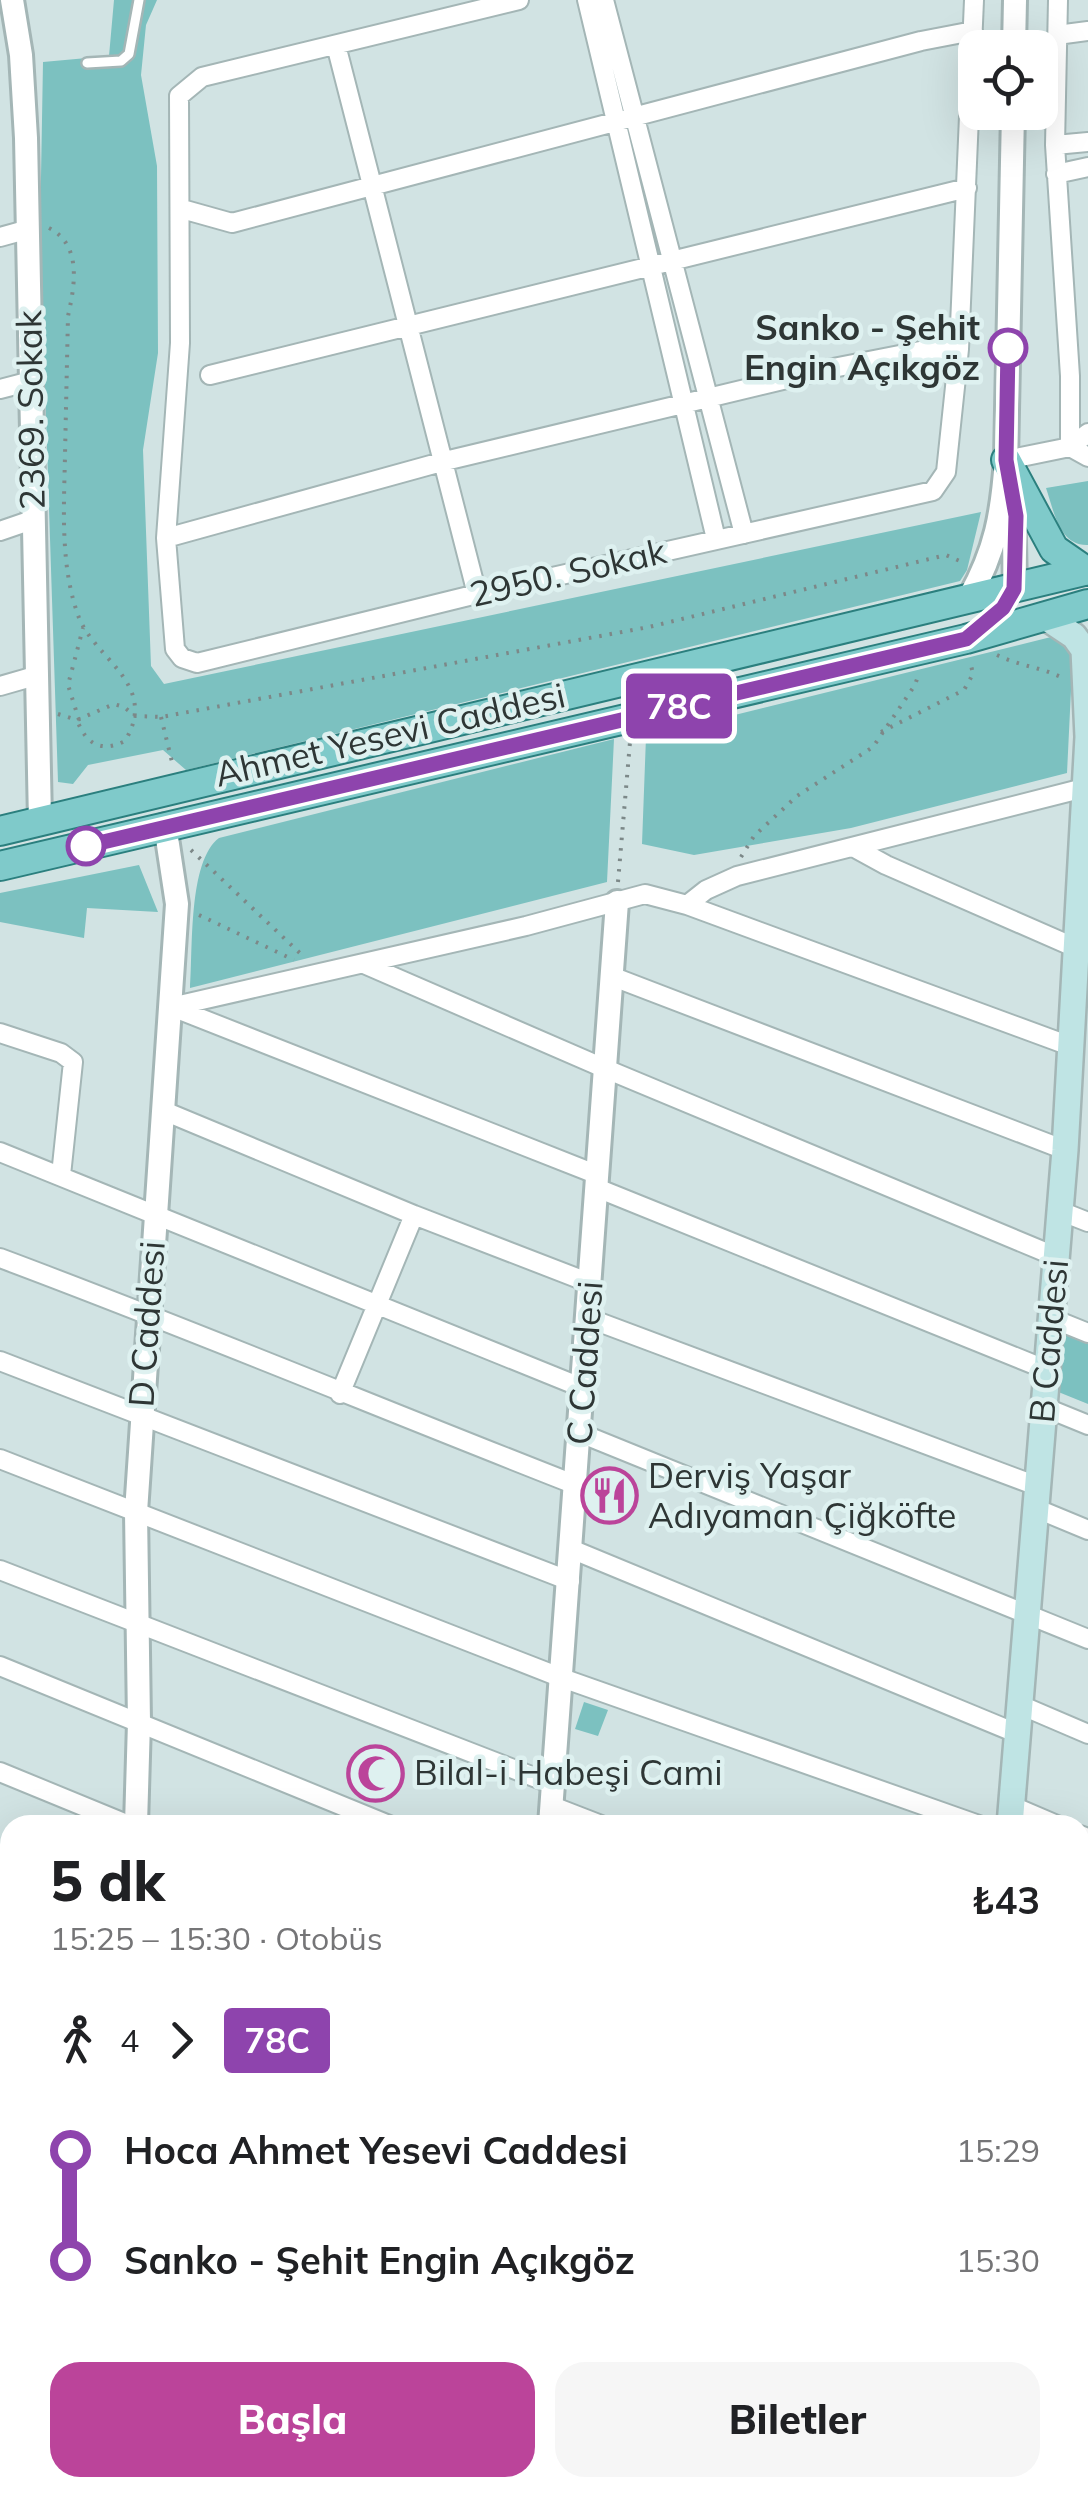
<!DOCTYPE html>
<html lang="tr">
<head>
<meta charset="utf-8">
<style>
  body { margin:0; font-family:Mulish,sans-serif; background:#f6f6f6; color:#202124; height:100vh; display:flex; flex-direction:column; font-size:38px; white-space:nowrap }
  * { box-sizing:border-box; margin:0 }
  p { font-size:32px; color:#757577 }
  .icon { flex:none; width:55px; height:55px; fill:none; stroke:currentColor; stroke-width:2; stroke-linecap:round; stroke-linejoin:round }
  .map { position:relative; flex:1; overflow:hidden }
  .drawer { position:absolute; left:0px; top:1815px; width:1090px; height:682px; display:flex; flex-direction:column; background:#fff; border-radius:30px 30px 0 0; box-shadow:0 10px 40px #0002 }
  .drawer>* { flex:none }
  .badge { padding:0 20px; border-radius:8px; font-size:35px; line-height:65px }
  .tools { position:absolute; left:958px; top:30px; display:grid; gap:20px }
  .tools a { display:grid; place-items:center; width:100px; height:100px; border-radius:20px; background:#fff; box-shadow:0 10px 40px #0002; font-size:50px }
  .map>.badge { position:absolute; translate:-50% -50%; box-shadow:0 0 0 5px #fff }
  .legs { display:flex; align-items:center; gap:15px; height:110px; padding:0 50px; font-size:32px }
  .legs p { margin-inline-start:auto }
  .head { display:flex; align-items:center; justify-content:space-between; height:170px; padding:0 50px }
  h1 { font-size:55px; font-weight:800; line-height:75px }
  .primary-button { display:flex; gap:20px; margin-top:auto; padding:20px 50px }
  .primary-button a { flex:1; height:115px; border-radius:30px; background:#bb449a; color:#fff; font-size:40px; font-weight:800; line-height:115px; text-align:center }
  .primary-button a+a { background:#f6f6f6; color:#202124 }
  ul { padding:0 50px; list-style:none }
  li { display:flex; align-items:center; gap:35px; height:110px; font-size:38px }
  li i { display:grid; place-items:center; width:15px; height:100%; margin:0 12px; background:currentColor }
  li i::after { content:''; width:25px; height:25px; margin:-12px; border:8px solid; border-radius:50%; background:#fff }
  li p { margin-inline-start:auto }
  li:first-child i { background:linear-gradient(#0000 50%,currentColor 0) }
  li:last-child i { background:linear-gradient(currentColor 50%,#0000 0) }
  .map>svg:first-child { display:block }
</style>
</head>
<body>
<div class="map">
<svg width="1088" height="2496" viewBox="0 0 1088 2496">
  <rect width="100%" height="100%" fill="#d1e3e3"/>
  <path fill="#7cc1c0" d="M114,0h43l-11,25 -5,50 16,91 1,187 -15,97 8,216 13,18 817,-172 -14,58 -7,11 -774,189 -23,-20 -75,15 -15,19 -15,-2 -18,-548 3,-172 66,-6z
    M1088,481v64c-29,1 -34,-34 -42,-57z
    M1051,637l22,12 -6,124 -216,55 -157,27 -52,-11 4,-107z
    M614,739l-7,143 -417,106c3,-38 -2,-127 29,-150z
    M139,865l19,47 -71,-4 -3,30 -84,-16v-29z
    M1056,1325l32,13v66l-37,-15z
    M584,1702l24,8 -10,26 -23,-7z
    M0,2190l10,1v174l-10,-4z
    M289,2488h95l-4,8h-70z"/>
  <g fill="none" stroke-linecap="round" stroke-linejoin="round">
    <defs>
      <path id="service" d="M87,63l34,-2 8,-7 10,-54"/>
      <path id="minor" d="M519,0l-317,77 -23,19 1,247 -14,195 9,111 7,9 15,5 280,-69 456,-103 13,-19 13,-123 15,-349
        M587,0l129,539
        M604,0l140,534
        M1058,0l-3,145 15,231v71
        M1057,35l31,-4
        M336,45l141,549
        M1055,145l33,-3
        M1056,174l32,-7
        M182,209l50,14 689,-182 52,-10
        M0,237l29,-8
        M210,375l757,-187
        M0,389l31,-8
        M1070,447l18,10
        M1006,460l64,-13 18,-14
        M0,531l32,-11
        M166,538l279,-77 388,-93 92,-18 34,-1
        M0,686l35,-10
        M855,848l31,17 190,83
        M687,905l19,-15 31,-14 347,-88
        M364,964l242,105 451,188
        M611,976l454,174
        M171,1007l355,-81 119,-32 42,11 383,141
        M172,1007l426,168
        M0,1033l61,20 12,9 -12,113
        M164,1111l250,104 176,68
        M0,1152l583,236
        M597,1188l448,181
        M1060,1211l28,11
        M0,1258c193,72 384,152 576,227
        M588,1318l449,168
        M1051,1318l37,15
        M0,1361l570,220
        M340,1394l74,-179
        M1044,1407l44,18
        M580,1433l508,206
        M0,1459l562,219 417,147
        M1035,1508l53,22
        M571,1549l445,184
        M0,1570l552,214
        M0,1666l389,159
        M1018,1704l70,30
        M0,1772l129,53
        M1010,1805l47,20
        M552,1806l49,19
        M1080,1835l8,3
        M0,1885l10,4
        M1080,1941l8,4
        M0,1974l10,4
        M1080,2044l8,4
        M0,2076l10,4
        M1080,2146l8,4
        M1080,2256l8,4
        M0,2379l10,4
        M15,2488l23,8
        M269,2488l21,8
        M513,2488l21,8
        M755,2488l20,8"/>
      <path id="tertiary" d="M12,0l9,55 5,83 14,683
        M1014,48l1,-48
        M1013,493l2,96
        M969,598c27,-48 33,-84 37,-138l7,-348
        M136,1825l3,-103 -3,-210 41,-608 -12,-79
        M550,1825l67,-923
        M59,2488v8
        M509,2496v-8"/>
      <path id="secondary" d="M1010,1825l55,-675 23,-413 -4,-87 -10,-14 -30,-20
        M939,2496v-8"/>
      <path id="primary" d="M1006,460l48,89 32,22
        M0,831l1088,-261
        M0,866l966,-227 122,-35"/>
    </defs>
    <use href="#service" stroke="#a4b6b6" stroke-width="14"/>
    <use href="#minor" stroke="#a4b6b6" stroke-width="22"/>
    <use href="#tertiary" stroke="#a4b6b6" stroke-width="28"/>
    <use href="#secondary" stroke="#a4b6b6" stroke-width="30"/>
    <use href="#primary" stroke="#2b7f7e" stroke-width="32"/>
    <path stroke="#7c8888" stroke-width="4" stroke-dasharray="2.5 8" stroke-linecap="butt" d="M49,228c33,17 26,57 19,88 -1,46 -2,92 -3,139 -1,52 -5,110 13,160 15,44 82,68 47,126 -24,12 -39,3 -48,-21
      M997,655c22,11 44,12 66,23
      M58,714l19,6 37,-16 10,3 11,9 26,1 488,-90 297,-72 16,7
      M161,717l12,49
      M79,720l-11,-35 15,-57
      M881,732l83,-42 9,-16 -3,-13
      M191,850l113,107
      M741,857l13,-21 43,-40 76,-49 42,-62 4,-12
      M618,882l12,-140
      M199,915l95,45
      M0,2300l10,-2"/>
    <use href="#service" stroke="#fff" stroke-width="9"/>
    <use href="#minor" stroke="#fff" stroke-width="18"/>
    <use href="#tertiary" stroke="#fff" stroke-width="22"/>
    <use href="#secondary" stroke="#bfe4e4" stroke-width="25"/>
    <use href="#primary" stroke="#7fcaca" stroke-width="28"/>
  </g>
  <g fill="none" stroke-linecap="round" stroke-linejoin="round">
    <defs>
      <path id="line-1" d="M86,846l880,-207 37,-31 11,-19 2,-73 -10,-56 2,-112"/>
    </defs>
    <use href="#line-1" stroke="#fff" stroke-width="22"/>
    <use href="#line-1" stroke="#8e44ad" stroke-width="15"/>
  </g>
  <defs>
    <symbol id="restaurant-ring" viewBox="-11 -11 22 22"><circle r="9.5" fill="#def1f0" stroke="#bb449a" stroke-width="1.5"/><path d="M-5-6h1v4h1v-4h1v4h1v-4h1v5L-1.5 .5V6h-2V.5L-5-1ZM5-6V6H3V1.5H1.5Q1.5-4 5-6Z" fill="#bb449a"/></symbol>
    <symbol id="mosque-ring" viewBox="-11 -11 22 22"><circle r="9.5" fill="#def1f0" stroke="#bb449a" stroke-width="1.5"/><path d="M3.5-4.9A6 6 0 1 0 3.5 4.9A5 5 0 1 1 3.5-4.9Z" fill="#bb449a"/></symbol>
  </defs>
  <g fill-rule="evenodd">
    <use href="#restaurant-ring" x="578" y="1464" width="63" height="63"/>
    <use href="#mosque-ring" x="344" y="1742" width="63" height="63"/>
  </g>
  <g fill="#fff" stroke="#8e44ad" stroke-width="5">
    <circle cx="1008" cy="348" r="18"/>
    <circle cx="86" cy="846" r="18"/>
  </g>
  <g text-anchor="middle" stroke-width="9" stroke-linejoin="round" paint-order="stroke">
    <g font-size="35" font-weight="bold" fill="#2e3635" stroke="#def1f0" text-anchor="end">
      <text x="980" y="340">Sanko - Şehit<tspan x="980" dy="40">Engin Açıkgöz</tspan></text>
    </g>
    <g font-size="35" fill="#2e3635" stroke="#def1f0">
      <text transform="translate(31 410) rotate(-91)" y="12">2369. Sokak</text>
      <text transform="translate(568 573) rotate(-13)" y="12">2950. Sokak</text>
      <text transform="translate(390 735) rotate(-13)" y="12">Ahmet Yesevi Caddesi</text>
      <text transform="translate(147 1324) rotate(-86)" y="12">D Caddesi</text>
      <text transform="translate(1049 1341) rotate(-85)" y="12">B Caddesi</text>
      <text transform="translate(585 1363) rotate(-86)" y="12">C Caddesi</text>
    </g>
    <g font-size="35" fill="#2e3635" stroke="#def1f0" text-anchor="start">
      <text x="648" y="1488">Derviş Yaşar<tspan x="648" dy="40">Adıyaman Çiğköfte</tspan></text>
      <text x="414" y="1785">Bilal-i Habeşi Cami</text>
    </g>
  </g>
</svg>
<div class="tools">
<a><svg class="icon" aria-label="locate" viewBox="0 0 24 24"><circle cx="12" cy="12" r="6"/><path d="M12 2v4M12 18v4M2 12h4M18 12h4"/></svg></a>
</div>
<b class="badge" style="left:679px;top:706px;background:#8e44ad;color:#fff">78C</b>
<section class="drawer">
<div class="head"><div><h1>5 dk</h1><p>15:25 – 15:30 · Otobüs</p></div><b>₺43</b></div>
<div class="legs"><svg class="icon" aria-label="walk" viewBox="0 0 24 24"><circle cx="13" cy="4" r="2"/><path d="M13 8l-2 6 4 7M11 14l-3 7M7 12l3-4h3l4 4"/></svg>4<svg class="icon" aria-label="forward" viewBox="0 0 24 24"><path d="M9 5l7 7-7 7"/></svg><b class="badge" style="background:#8e44ad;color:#fff">78C</b></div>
<ul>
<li><i style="color:#8e44ad"></i><b>Hoca Ahmet Yesevi Caddesi</b><p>15:29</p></li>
<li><i style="color:#8e44ad"></i><b>Sanko - Şehit Engin Açıkgöz</b><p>15:30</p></li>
</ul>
<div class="primary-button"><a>Başla</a><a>Biletler</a></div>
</section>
</div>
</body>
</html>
